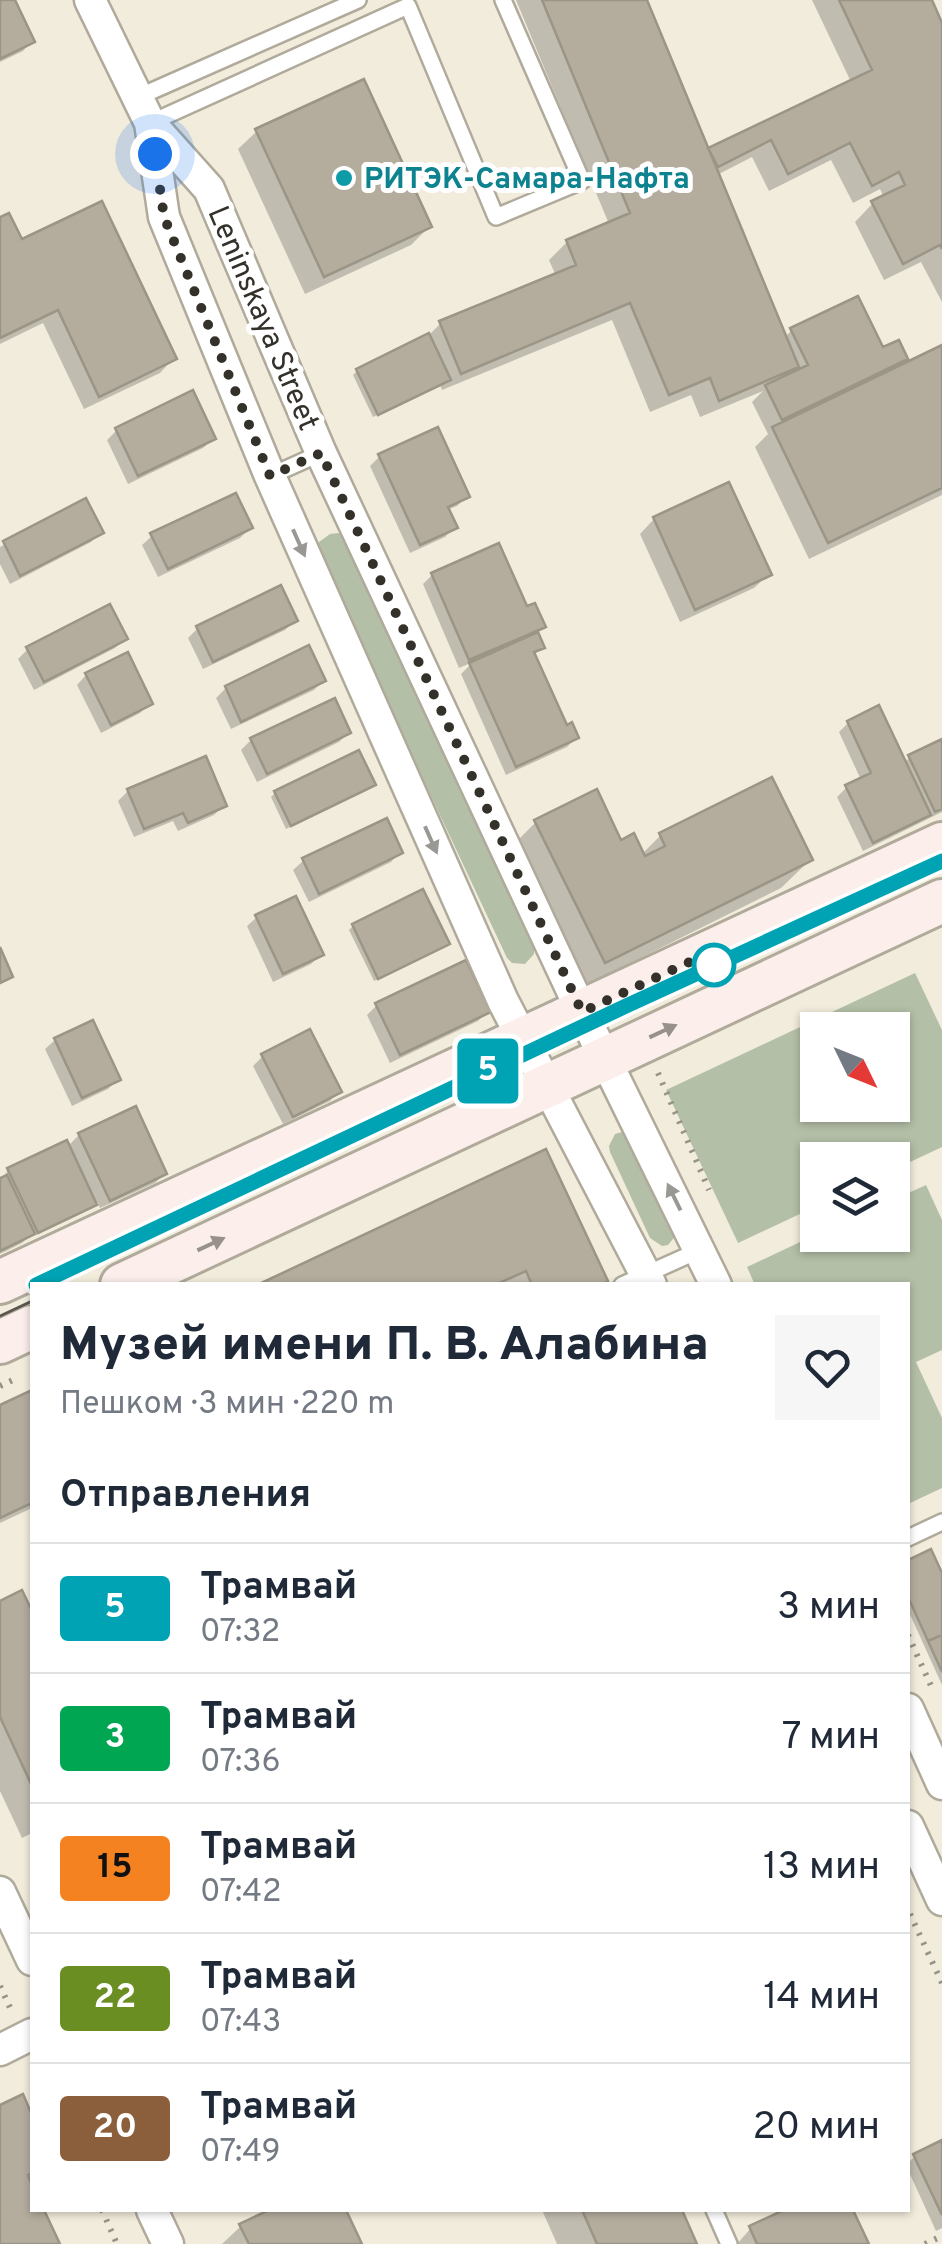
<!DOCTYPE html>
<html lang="ru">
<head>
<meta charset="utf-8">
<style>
  body { margin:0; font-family:Overpass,sans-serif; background:#f6f6f7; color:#1f2937; height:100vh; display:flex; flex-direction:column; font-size:38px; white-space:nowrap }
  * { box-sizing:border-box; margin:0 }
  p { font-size:32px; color:#747a83 }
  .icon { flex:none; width:55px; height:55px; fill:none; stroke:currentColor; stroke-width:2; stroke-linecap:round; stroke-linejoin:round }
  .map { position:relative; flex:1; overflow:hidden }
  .panel { position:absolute; left:30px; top:1282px; width:880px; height:930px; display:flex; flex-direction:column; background:#fff; border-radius:0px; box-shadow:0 2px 8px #0004 }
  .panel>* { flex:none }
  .badge { padding:0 20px; border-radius:8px; font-size:35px; line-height:65px }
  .needle { width:65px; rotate:133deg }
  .tools { position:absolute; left:800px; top:1012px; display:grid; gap:20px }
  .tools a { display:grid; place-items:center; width:110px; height:110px; border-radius:0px; background:#fff; box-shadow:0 2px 8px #0004; font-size:50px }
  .you { position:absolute; width:50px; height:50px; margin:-25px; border:8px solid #fff; border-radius:50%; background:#1a73e8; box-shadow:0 0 0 15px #1a73e833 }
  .map>.badge { position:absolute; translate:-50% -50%; box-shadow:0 0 0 5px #fff }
  h2 { padding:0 30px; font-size:38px; line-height:90px }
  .round { display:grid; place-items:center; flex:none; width:105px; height:105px; border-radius:0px; background:#f6f6f7 }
  .summary { display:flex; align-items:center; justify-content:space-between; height:170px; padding:0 30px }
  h1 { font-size:48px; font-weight:800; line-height:75px }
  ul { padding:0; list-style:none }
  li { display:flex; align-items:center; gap:30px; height:130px; padding:0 30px; border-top:2px solid #e0e1e3 }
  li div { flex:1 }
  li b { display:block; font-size:38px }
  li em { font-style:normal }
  li .badge { min-width:110px; font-weight:700; text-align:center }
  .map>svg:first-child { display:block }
</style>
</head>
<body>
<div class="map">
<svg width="942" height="2244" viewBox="0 0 942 2244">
  <rect width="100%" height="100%" fill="#f2ecdc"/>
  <path fill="#b4bfa7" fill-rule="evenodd" d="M338,533l7,3 5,6 184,405v7l-9,10 -13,-1 -5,-5 -189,-403 1,-13 11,-8z
    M915,973l27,57v117l-49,23 -1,-10h-74l-1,46 -79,37 -72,-153zM892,1030v75h-74v-75z
    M629,1130l48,104 -9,11 -6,1 -12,-8 -40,-86 -1,-6 6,-12z
    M926,1185l16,35v130l-26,12 26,56v70l-34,16v-219h-153l-8,-18 70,-33 75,1 1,-35z"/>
  <path fill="#0003" d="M0,0h12l20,41 -9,10 -23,11z
    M516,0h128l63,151 144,-69 -39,-82h117l13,29v273l-21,-40 -37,18 -29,-58 18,-19 11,-5 -4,-9 -27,14 -22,-43 -62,31 -17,-34 -35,18 67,163 8,-8 90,21 23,7 -11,12 48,-23v148l-133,64 -54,-112 13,-13 -16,-32 11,-11 -63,26 -9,-22 -41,17 -38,-92 -170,70 -2,-5 -67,32 -20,-42 4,-4 70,-34 14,-14 115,-47 -7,-16 18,-18 42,-18z
    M257,131l172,96 -18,18 -106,49 -67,-145z
    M0,220l20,23 154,115 -14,15 -76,36 -41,-86 -43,21z
    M117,430l96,9 -10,9 -75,36 -21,-44z
    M380,456l87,40 -10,10 -10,4 8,17 -10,10 -35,16 -40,-87z
    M85,501l16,31 -10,10 -81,42 -10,-20v-17z
    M654,519l115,55 -15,14 -74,34 -40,-88z
    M250,528l-10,10 -82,39 -16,-32 10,-9z
    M432,575l93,34 18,17 -7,7 6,14 -9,9 33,72 10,10 -9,9 -61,28 -45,-101 12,-12 -14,6 -36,-84z
    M295,620l-10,10 -82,39 -15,-31 10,-10z
    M125,638l-10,10 -81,42 -16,-31 10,-10z
    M86,675l64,28 -10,10 -39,20 -24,-48z
    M323,681l-9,9 -83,39 -15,-31 10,-10z
    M334,701l14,32 -9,9 -82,40 -16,-32 10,-10z
    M848,723l56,40 6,-6 32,-15v70l-79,39 -26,-54 10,-10 14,-7 -22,-48z
    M372,785l-4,4 -82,40 -15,-32 4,-4z
    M128,791l96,14 -10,10 -36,16 -5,-10 -39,16 -16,-36z
    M386,821l14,31 -9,10 -82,40 -16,-32 10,-9z
    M536,822l84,21 22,11 19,-19 149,25 -29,28 -205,102 -69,-139z
    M257,917l64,38 -10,9 -38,18 -26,-56z
    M353,926l90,22 -69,33 -25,-51z
    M377,1005l111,6 -10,10 -88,42 -23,-48z
    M55,1040l63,39 -10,10 -36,17 -27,-57z
    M263,1056l76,35 -9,10 -47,23 -30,-58z
    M79,1135l85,39 -9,9 -55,25 -3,-6 -7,7 -57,27 -1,-2 -10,9 -22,11v-73l6,-3 -2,-3 5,-5 58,-23z
    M545,1153l60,128 -4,4 -90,-2 -248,2z
    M32,1393v115l-32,15v-115z
    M930,1552l12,27v106l-34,-75v-48z
    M21,1593l11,24v216l-10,5 -22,-47v-188z
    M22,2098l10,23v60l-3,3 3,7v19h9l16,34h-57v-136z
    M942,2143v85l-6,3 -28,-61v-7l7,-7z
    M275,2210h69l15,34h-137l19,-18z
    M542,2210h137l15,34h-137z
    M775,2210h76l15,34h-129l14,-16 26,-12z"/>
  <path fill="#b4ad9e" stroke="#9b9586" stroke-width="2.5" d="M0,0h15l20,42 -35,17z
    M542,0h105l152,367 -80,34 -9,-23 -41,17 -39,-92 -169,71 -22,-53 137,-56 -10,-25 64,-27z
    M839,0h93l10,23v226l-2,-4 -37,19 -32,-63 34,-16 -6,-13 -27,14 -22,-43 -62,31 -17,-34 -53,27 -10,-19 164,-78z
    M364,79l68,148 -108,50 -69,-148z
    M102,201l75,158 -78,38 -41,-87 -58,28v-121l9,-4 13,26z
    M858,296l25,51 16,-7 9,19 -126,61 -17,-35 43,-20 -18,-37z
    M429,333l22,47 -73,35 -22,-46z
    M942,345v143l-114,55 -56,-116z
    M193,390l23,49 -78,37 -23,-48z
    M438,427l32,70 -22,10 10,21 -38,17 -42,-91z
    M729,482l43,93 -77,35 -42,-93z
    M236,493l17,35 -85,41 -18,-36z
    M86,498l18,35 -84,43 -17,-35z
    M499,543l28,63 8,-3 11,24 -77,33 -38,-87z
    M281,585l17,36 -85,41 -17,-36z
    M110,604l18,35 -84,43 -18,-35z
    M538,632l7,16 -11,4 33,73 5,-3 7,16 -63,29 -47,-104z
    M309,645l17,36 -85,41 -16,-36z
    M128,652l25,52 -42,21 -26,-52z
    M335,698l16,35 -84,41 -17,-36z
    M879,705l52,110 -58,28 -28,-58 26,-12 -24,-52z
    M942,739v70l-7,3 -27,-57z
    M359,750l17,35 -85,41 -17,-35z
    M206,756l21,50 -39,17 -5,-10 -39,16 -17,-40z
    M772,777l41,83 -208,103 -71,-143 63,-31 24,51 13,-7 11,23 20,-10 -6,-13z
    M387,818l16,35 -84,41 -17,-36z
    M423,889l27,55 -72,35 -26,-55z
    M296,896l28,59 -41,19 -28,-59z
    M0,947l13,30 -13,6z
    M466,960l25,52 -91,43 -25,-52z
    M93,1020l28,60 -39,18 -28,-60z
    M310,1029l32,63 -49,25 -32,-63z
    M136,1106l31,68 -57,27 -32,-68z
    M67,1140l30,65 -59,28 -31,-65z
    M546,1149l62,132 -8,4h-68l-6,-14 -31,14h-238z
    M7,1175l28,59 -35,17v-73z
    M32,1390v113l-32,15v-113z
    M931,1549l11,24v62l-14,6 -20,-44v-37z
    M22,1590l10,21v175l-32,-69v-116z
    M942,1635v37l-14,-31z
    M23,2094l9,21v58l-4,2 4,10v25h12l16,34h-60v-139z
    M942,2140v75l-29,-61z
    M269,2210h77l16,34h-113l-10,-20z
    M582,2210h100l15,34h-100z
    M784,2210h69l16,34h-112l-8,-18z"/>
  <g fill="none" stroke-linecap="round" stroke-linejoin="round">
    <defs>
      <path id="lane" d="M136,98l222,-98
        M150,123l258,-117 88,211 86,-36 -79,-181
        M270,476l51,-23
        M622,1285l78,-35
        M908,1538l34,-16
        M714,2210l15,34"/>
      <path id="street" d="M90,0l60,123 59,66 112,264 261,559 134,273
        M150,123l14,94 106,259 233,525 148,284
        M908,1709l34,75
        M908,1826l34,74
        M0,1892l32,68
        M0,2050l32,-16
        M152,2210l16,34"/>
      <path id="secondary" d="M0,1282l942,-438
        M122,1285l820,-384
        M0,1342l32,-15"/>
    </defs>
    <use href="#lane" stroke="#b0aa9b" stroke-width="20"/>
    <use href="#street" stroke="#b0aa9b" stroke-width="35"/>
    <use href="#secondary" stroke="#b0aa9b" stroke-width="48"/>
    <path stroke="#979287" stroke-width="6" stroke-dasharray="2.5 8" stroke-linecap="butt" d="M658,1073l51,117
      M0,1386l13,-6
      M908,1635l24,53
      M910,1914l32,69
      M0,1986l12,26
      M102,2210l15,34
      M925,2244l17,-8"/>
    <use href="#lane" stroke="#fff" stroke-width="15"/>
    <use href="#street" stroke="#fff" stroke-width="30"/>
    <use href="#secondary" stroke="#fbeeeb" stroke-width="42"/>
    <path stroke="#5b574f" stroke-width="2.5" d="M36,1285l590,-279 316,-145
      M0,1316l32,-15"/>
  </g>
  <defs><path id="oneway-solid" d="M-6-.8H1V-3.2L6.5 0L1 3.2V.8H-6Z" transform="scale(2.5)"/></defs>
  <g fill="#9a9895">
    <use href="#oneway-solid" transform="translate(299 543) rotate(66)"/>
    <use href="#oneway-solid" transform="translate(431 840) rotate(66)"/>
    <use href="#oneway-solid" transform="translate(674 1197) rotate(-116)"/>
  </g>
  <g fill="#98908b">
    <use href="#oneway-solid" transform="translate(663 1031) rotate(-25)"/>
    <use href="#oneway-solid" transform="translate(211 1244) rotate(-25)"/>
  </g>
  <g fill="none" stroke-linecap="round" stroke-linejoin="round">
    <defs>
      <path id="line" d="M36,1285l590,-279 316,-145"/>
    </defs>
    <use href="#line" stroke="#fff" stroke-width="22"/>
    <use href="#line" stroke="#00a3b4" stroke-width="15"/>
    <path stroke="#34312b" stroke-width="10" stroke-dasharray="0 18" d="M155,154l9,63 106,259 51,-23 261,559 127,-59 5,12"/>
  </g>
  <circle fill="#0f9aa8" stroke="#fff" stroke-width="4" cx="344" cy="178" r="10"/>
  <circle fill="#fff" stroke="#00a3b4" stroke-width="5" cx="714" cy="965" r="20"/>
  <g text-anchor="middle" stroke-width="10" stroke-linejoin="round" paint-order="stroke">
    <g font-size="30" font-weight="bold" fill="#0d838f" stroke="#fff" text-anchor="start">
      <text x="364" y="188">РИТЭК-Самара-Нафта</text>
    </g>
    <g font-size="30" fill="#34312b" stroke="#fff">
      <text transform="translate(264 318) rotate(67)" y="10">Leninskaya Street</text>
    </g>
  </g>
</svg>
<div class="tools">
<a><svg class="needle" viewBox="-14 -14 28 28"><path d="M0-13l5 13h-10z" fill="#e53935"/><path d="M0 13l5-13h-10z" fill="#747a83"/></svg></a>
<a><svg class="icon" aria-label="layers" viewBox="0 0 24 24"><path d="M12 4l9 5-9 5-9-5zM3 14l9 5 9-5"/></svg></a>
</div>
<div class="you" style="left:155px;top:154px"></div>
<b class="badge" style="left:488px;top:1071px;background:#00a3b4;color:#fff">5</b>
<section class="panel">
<div class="summary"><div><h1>Музей имени П. В. Алабина</h1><p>Пешком · 3 мин · 220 m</p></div><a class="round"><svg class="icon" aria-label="heart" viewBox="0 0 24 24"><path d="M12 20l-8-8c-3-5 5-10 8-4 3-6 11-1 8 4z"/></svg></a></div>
<h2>Отправления</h2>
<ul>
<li><span class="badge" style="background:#00a3b4;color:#fff">5</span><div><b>Трамвай</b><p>07:32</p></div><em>3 мин</em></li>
<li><span class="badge" style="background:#00a651;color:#fff">3</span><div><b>Трамвай</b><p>07:36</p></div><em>7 мин</em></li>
<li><span class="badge" style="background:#f58220;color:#111">15</span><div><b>Трамвай</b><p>07:42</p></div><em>13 мин</em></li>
<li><span class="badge" style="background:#6b8e23;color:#fff">22</span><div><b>Трамвай</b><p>07:43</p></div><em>14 мин</em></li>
<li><span class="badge" style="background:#8b5e3c;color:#fff">20</span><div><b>Трамвай</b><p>07:49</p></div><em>20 мин</em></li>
</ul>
</section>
</div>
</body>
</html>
